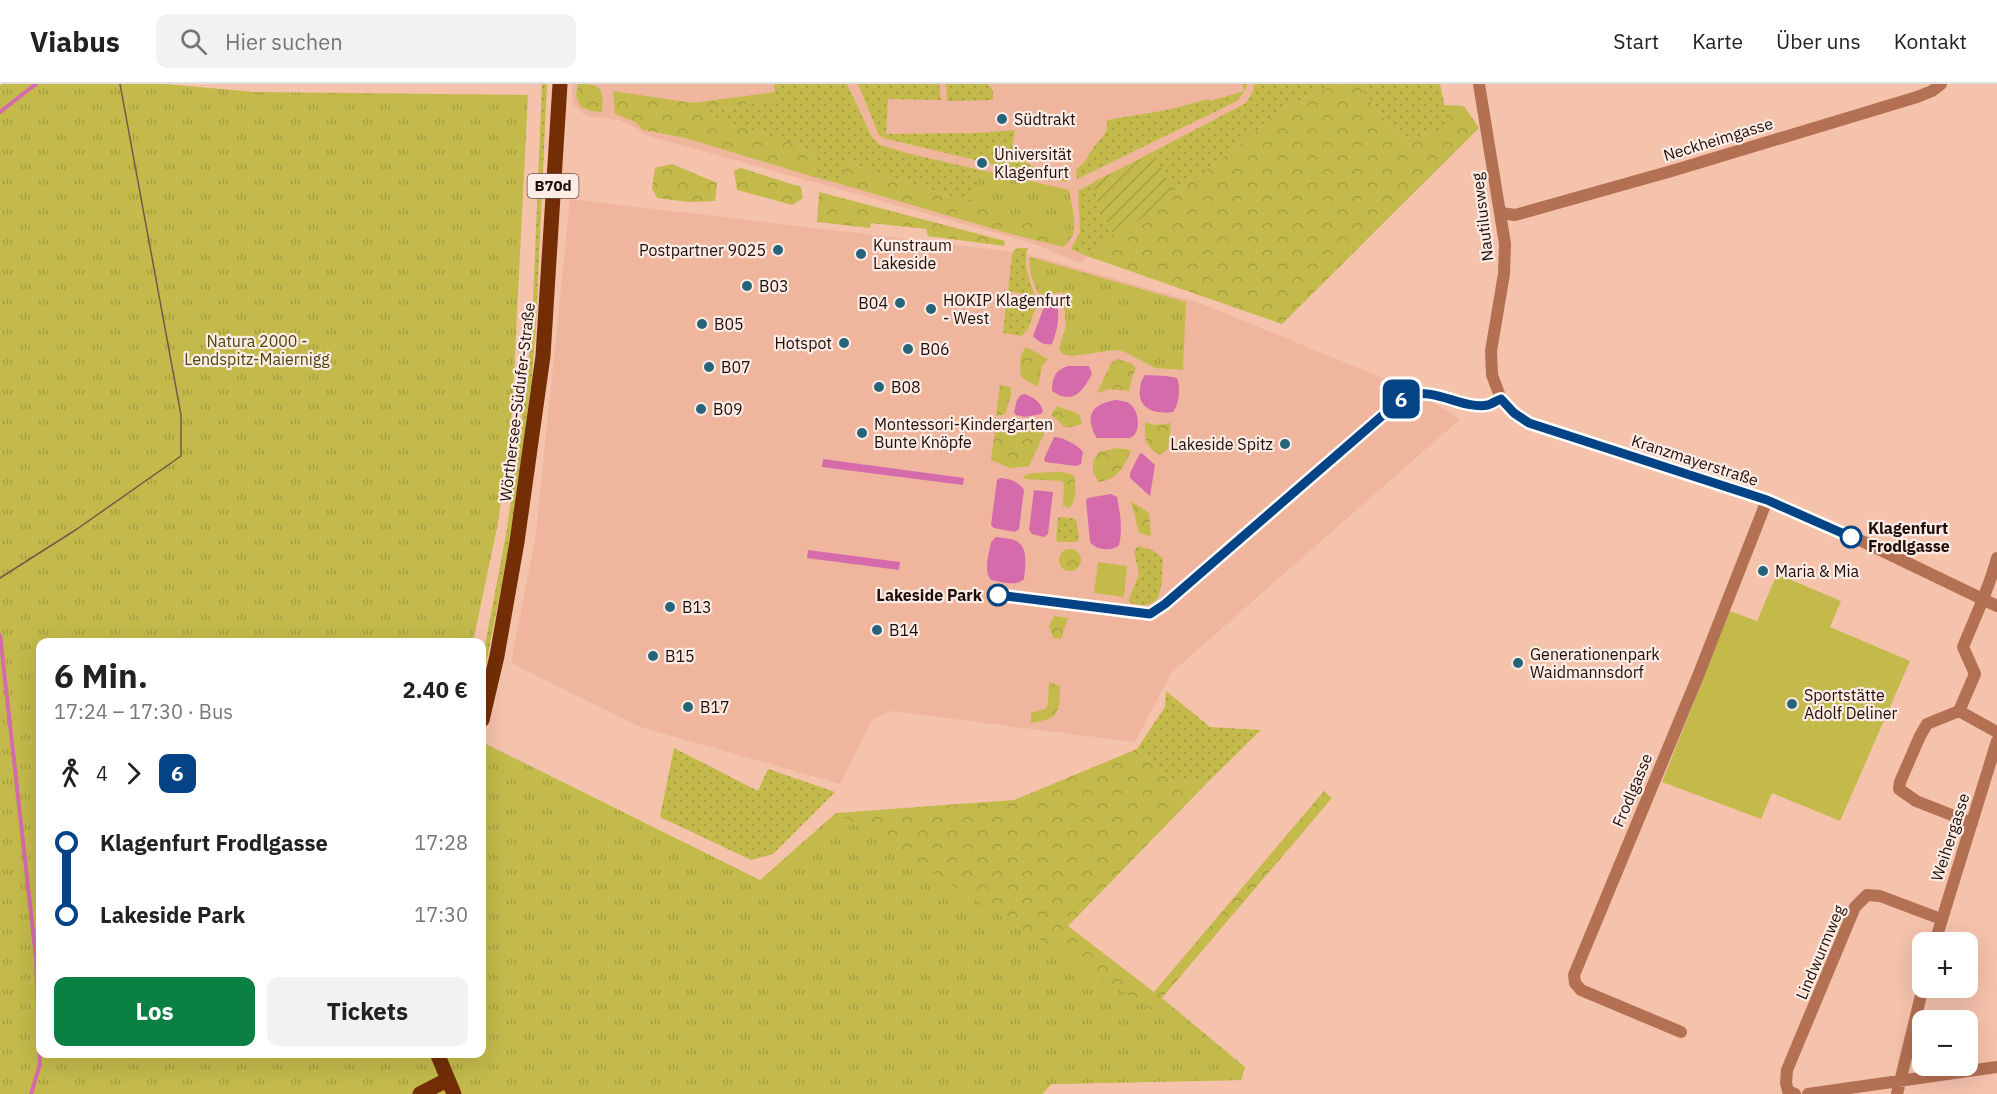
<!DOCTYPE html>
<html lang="de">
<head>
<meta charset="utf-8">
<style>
  body { margin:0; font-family:"IBM Plex Sans",sans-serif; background:#f2f2f2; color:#222; height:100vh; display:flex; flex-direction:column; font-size:22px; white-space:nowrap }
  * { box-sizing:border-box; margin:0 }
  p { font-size:20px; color:#767676 }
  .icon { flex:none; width:33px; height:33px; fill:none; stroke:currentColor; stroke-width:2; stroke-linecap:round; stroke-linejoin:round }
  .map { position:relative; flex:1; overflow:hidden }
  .details { position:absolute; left:36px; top:554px; width:450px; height:420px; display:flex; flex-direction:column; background:#fff; border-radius:12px; box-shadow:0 6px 24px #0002 }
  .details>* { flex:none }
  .badge { padding:0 12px; border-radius:9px; font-size:21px; line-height:39px }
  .tools { position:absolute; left:1912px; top:848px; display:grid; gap:12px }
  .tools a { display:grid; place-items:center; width:66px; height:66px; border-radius:12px; background:#fff; box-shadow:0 6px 24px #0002; font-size:30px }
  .map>.badge { position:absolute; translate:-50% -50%; box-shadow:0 0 0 3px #fff }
  .legs { display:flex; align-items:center; gap:9px; height:66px; padding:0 18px; font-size:20px }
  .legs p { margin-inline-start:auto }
  .summary { display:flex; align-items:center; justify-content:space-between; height:102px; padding:0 18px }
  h1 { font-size:33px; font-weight:700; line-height:45px }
  .primary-button { display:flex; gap:12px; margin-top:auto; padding:12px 18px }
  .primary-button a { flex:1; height:69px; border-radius:12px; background:#0b8043; color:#fff; font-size:24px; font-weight:700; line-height:69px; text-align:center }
  .primary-button a+a { background:#f2f2f2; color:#222 }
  ul { padding:0 18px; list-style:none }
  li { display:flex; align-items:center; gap:21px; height:72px; font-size:22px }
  li i { display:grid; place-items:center; width:9px; height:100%; margin:0 8px; background:currentColor }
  li i::after { content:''; width:15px; height:15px; margin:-8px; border:4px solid; border-radius:50%; background:#fff }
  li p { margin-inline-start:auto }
  li:first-child i { background:linear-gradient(#0000 50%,currentColor 0) }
  li:last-child i { background:linear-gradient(currentColor 50%,#0000 0) }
  header { display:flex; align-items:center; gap:36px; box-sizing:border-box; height:84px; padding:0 30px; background:#fff; border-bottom:2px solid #e0e0e0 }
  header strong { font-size:28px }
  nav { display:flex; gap:33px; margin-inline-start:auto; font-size:21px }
  .search { width:420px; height:54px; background:#f2f2f2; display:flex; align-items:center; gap:15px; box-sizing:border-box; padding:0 21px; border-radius:12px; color:#767676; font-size:22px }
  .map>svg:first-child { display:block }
</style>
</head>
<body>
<header>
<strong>Viabus</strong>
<div class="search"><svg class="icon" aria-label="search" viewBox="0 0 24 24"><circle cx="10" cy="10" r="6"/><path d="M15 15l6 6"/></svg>Hier suchen</div>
<nav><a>Start</a><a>Karte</a><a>Über uns</a><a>Kontakt</a></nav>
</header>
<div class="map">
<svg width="1997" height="1010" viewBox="0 0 1997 1010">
  <defs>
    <pattern id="grass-dots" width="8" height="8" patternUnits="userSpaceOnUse" patternTransform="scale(1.5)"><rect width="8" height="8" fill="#c3ba4b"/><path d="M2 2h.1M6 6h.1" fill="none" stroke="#a79f40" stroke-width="1.8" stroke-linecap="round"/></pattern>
    <pattern id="forest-crowns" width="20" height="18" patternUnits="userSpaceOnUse" patternTransform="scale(1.5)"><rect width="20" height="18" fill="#c3ba4b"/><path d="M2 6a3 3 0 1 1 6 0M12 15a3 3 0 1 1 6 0" fill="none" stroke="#a79f40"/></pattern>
    <pattern id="park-tufts" width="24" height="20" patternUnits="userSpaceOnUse" patternTransform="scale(1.5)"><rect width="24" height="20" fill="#c3ba4b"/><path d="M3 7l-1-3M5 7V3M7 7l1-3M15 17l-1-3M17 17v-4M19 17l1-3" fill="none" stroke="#a79f40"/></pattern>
    <pattern id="garden-furrows" width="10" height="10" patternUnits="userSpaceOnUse" patternTransform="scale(1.5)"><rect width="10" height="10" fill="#c3ba4b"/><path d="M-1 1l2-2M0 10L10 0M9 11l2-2" fill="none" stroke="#a79f40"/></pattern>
  </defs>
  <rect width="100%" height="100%" fill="#f5c2ac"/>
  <path fill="#efb69d" d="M572,0h765l-46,20 -116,90 -95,69 -48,-20 -387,-108 -11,-8 -15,-7 -30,-4 -7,-3 -9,-9z
    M570,115l454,54 178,51 213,87 45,28 -289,254 -36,69 -244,-31 -18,8 -33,65 -200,-57 -129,-64 25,-129z"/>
  <path fill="url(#grass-dots)" d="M542,0h5l-11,241 -4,52 -20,154 -30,154v-24l25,-132 20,-153 5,-51z
    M774,0h73l25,53 8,8 30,9 159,36 5,28 -1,17 -65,-22 -136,-40 -23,-12 -12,22 -26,-7 5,-24 -117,-40 77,-13z
    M858,0h81l2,16 -53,-1 -2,35 93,-1 36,-3 -3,16 4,1c6,23 30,23 50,24l1,11 -184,-44 -5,-5z
    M946,0h42l5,7v9l-46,1z
    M1242,0h5c0,6 -7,12 -10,17l-160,78 -1,-9c12,-10 10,-13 19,-24 8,-10 13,-12 12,-26l60,-10 42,-11 1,2 34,-10z
    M1254,0h83l-46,20 -116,90 -88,62 -16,-7 9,-17 -2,-41 168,-88 7,-12z
    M1357,0h83l10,47 -50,8z
    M1019,164h9c-6,16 2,33 7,48l-27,-5 4,-36 2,-5z
    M1007,212l27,4 3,3 -8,24 -7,9 -19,-3z
    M1060,433l12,1 4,2 3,19 -3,3h-18l-2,-3 2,-21z
    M1138,462l14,4 11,8c-2,18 3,48 -21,47 -6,-1 -9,0 -14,-4l11,-26 -5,-24z
    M1166,607l44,36 51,3 -53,52 -35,1 -36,-34 28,-42z
    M674,664l84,43 10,-22 67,23 -62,62 -22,6 -91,-43z"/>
  <path fill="url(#forest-crowns)" d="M578,0c24,0 26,4 24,28l-11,-1 -10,-4 -5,-11z
    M1337,0h20l43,55 49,-8 -5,-26 20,1 15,22 -197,196 -195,-68 88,-62 116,-90z
    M613,7l80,12 82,-11 1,7 -75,13 115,40 -5,24 -126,-38 -42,-8 -8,-8 -20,-8z
    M849,77l23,12 136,40 65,22 -9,12 -53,-13 -174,-51z
    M672,80l45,19 -2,18 -26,1 -32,-4 -5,-10 3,-20z
    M741,84l60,19 2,11 -11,7 -55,-15 -3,-20z
    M819,108l186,49 -1,5 -76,-10 -2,-7 -55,-6 -1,5 -53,-6z
    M1026,263l22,12 -6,7 -4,21 -17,-10c-1,-9 -2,-23 5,-30z
    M1117,275l14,4 5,5 -4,9 -3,14 -20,-2 -12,4 14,-30z
    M1000,301l11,2v8l-6,19 -9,2z
    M1057,322l22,8 3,10 -16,4 -15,-13z
    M1145,338l10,3 16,-2 -3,26 -9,6c-14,-9 -15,-17 -14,-33z
    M1035,345l8,2 1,3 -15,32 -19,2 -19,-8 4,-29z
    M1116,364l15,2c-7,17 -12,28 -32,32l-6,-9v-12l6,-9z
    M1058,388l11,1 5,3c2,11 3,25 -5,32l-6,-2 1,-22 -3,-3 -36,-2 -2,-3 9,-3z
    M1131,417l18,12 2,23 -12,-3z
    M1059 476a11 11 0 1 1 22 0a11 11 0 1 1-22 0Z
    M1054,532l14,2 -7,21 -8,-1 -4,-12z
    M1049,598l11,4c0,26 -1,33 -29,37v-10l14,-4 3,-5z
    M1137,665l36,34 35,-1 -140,144 86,66 170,-201 8,7 -170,200 83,69 -4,13 -190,4 -9,10h-340l59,-213 75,-68 178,-13z"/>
  <path fill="url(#park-tufts)" d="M2,0h164l88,8 274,3 -16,318 -14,110 -25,119h-433v411h442v-311l278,138 76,-67 409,254 -4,13 -190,4 -9,10h-1042v-1008z
    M979,86l90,20 5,28 -1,17 -102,-33z
    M1030,173l156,45 -3,68 -28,-2 -30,-16 -9,-2 -44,6 -10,-2 -3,-6 7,-22 -3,-34 -19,3 -6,-2c-5,-11 -10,-23 -8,-36z"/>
  <path fill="url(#garden-furrows)" d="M1153,69l22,41 -60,43 -17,-34 -5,-21z"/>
  <path fill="#c3ba4b" d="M1098,478l29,4 -3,31 -30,-4z
    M1777,490l64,27 -11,26 80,34 -70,160 -68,-28 -11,26 -99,-37 68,-171 27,10z"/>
  <path fill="#d66bac" d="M1052,217l4,1c5,14 1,29 -4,42 -7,2 -15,-3 -19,-8l11,-29z
    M1068,282h21l3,8c-10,19 -20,31 -40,17 0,-13 3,-21 16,-25z
    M1145,291l21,1 11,2c4,9 2,27 -4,34 -17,3 -36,-3 -33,-23 1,-6 1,-9 5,-14z
    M1025,310c9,4 15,7 18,17l-2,3 -16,3 -9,-2 -2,-3 3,-12 4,-5z
    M1117,316c3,1 7,1 10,2 13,6 15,31 3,36h-33c-4,-5 -4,-8 -6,-14 -3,-17 12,-22 26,-24z
    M1054,353c9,0 24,8 29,15l-2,12 -5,2 -31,-4 -1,-3z
    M1140,369l3,1 12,11 -5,31 -20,-18v-5z
    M823,375l141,19 -1,7 -141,-18z
    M1000,394c9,1 19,3 24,12l-5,39 -4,3 -21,-4 -3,-3 6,-45z
    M1034,406l19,2 -5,42 -4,3 -12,-3 -3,-4z
    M1111,410l6,3c3,16 6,31 2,48 -7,7 -23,5 -29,-3l-4,-42 2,-2z
    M996,453c6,1 15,1 20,4 13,6 9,27 8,38 -9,8 -21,3 -33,1 -8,-9 -2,-26 0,-38z
    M808,466l92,12 -1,8 -92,-12z"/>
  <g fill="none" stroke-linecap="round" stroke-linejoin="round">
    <path stroke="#d66bac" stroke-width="4" d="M0,28l36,-28
      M0,551l36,323 4,106 -9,30"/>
    <path stroke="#b37052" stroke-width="12" d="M1479,0l26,160 -1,30 -13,77 1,24 9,24 13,14 15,10 37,13 201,64 99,43 131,63
      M1501,129l14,2 160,-45 242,-73 15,-6 9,-7
      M1959,627l38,21
      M1972,739l-56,-22 -17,-12 1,-7 20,-46 7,-12 32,-13 16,-37 -12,-27c12,-30 26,-58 34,-89
      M1935,858l62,-201
      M1681,948l-100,-42 -6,-7 -1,-8 124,-299 69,-176
      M1795,1010l-7,-3 -2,-8 1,-13 68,-163 12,-12 13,1 61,23
      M1808,1010l189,-27
      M1897,1010l26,-107"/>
    <path stroke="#732e05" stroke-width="15" d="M482,636l15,-64 20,-114 26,-186 17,-272
      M437,969l17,41
      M420,1010l27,-14"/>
    <path stroke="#76574a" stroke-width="1.5" d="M0,494l77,-49 104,-73v-41l-61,-331"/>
  </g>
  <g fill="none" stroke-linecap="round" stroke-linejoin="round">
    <defs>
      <path id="line-1" d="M998,511l152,19 15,-10 240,-208c30,-10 57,14 83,9 4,-1 9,-5 13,-6l13,14 15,10 238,77 84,37"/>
    </defs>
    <use href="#line-1" stroke="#fff" stroke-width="14"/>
    <use href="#line-1" stroke="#044486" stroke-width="9"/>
  </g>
  <g fill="#26647a" stroke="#fcece5" stroke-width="2">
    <circle cx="1002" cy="35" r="6"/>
    <circle cx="982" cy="79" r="6"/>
    <circle cx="778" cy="166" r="6"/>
    <circle cx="861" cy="170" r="6"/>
    <circle cx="747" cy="202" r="6"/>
    <circle cx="900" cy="219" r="6"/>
    <circle cx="931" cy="225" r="6"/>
    <circle cx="702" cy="240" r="6"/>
    <circle cx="844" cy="259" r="6"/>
    <circle cx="908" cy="265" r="6"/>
    <circle cx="709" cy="283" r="6"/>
    <circle cx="879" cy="303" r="6"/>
    <circle cx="701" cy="325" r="6"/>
    <circle cx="862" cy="349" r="6"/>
    <circle cx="1285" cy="360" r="6"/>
    <circle cx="1763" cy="487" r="6"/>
    <circle cx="670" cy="523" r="6"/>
    <circle cx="877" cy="546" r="6"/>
    <circle cx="653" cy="572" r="6"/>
    <circle cx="1518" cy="579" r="6"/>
    <circle cx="1792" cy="620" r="6"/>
    <circle cx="688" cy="623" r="6"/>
  </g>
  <g fill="#fff" stroke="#044486" stroke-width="3">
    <circle cx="1851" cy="453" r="10"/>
    <circle cx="998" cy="511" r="10"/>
  </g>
  <g text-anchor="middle" stroke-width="4.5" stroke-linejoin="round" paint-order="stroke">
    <rect fill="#fcece5" stroke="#61514a" stroke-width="1.5" x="527.5" y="90" width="51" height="24" rx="4.5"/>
    <g font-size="15" font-weight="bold" fill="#1f0e07">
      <text x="553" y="107">B70d</text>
    </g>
    <g font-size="16" fill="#1f0e07" stroke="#fcece5" text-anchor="start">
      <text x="1014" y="41">Südtrakt</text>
      <text x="994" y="76">Universität<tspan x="994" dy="18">Klagenfurt</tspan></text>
      <text x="873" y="167">Kunstraum<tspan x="873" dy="18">Lakeside</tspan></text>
      <text x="766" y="172" text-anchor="end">Postpartner 9025</text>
      <text x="759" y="208">B03</text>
      <text x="943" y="222">HOKIP Klagenfurt<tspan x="943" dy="18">- West</tspan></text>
      <text x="888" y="225" text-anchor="end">B04</text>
      <text x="714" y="246">B05</text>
      <text x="832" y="265" text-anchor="end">Hotspot</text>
      <text x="920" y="271">B06</text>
      <text x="721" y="289">B07</text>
      <text x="891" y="309">B08</text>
      <text x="713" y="331">B09</text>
      <text x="874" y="346">Montessori-Kindergarten<tspan x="874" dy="18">Bunte Knöpfe</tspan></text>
      <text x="1273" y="366" text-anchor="end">Lakeside Spitz</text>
      <text x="1775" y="493">Maria &amp; Mia</text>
      <text x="682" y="529">B13</text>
      <text x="889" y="552">B14</text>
      <text x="1530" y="576">Generationenpark<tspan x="1530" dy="18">Waidmannsdorf</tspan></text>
      <text x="665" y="578">B15</text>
      <text x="1804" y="617">Sportstätte<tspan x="1804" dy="18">Adolf Deliner</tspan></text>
      <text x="700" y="629">B17</text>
    </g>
    <g font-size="16" fill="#1f0e07" stroke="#fcece5">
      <text transform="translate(1718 55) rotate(-17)" y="6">Neckheimgasse</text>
      <text transform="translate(1482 133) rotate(-97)" y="6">Nautilusweg</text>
      <text transform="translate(517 318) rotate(-83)" y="6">Wörthersee-Südufer-Straße</text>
      <text transform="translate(1695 376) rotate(18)" y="6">Kranzmayerstraße</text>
      <text transform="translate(1632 706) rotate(-67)" y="6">Frodlgasse</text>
      <text transform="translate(1950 753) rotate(-72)" y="6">Weihergasse</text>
      <text transform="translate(1820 868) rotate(-67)" y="6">Lindwurmweg</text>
    </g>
    <g font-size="16" fill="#4c4710" stroke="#fcece5">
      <text x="257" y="263">Natura 2000 -<tspan x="257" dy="18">Lendspitz-Maiernigg</tspan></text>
    </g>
    <g font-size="16" font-weight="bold" fill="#1f0e07" stroke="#fcece5" text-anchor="start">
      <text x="1868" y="450">Klagenfurt<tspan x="1868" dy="18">Frodlgasse</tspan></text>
      <text x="982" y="517" text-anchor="end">Lakeside Park</text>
    </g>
  </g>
</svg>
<div class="tools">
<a>+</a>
<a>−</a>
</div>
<b class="badge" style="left:1401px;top:315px;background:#044486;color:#fff">6</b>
<section class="details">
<div class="summary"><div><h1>6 Min.</h1><p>17:24 – 17:30 · Bus</p></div><b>2.40 €</b></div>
<div class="legs"><svg class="icon" aria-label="walk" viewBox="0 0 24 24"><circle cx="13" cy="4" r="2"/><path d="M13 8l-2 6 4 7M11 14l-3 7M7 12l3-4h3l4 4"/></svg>4<svg class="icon" aria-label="forward" viewBox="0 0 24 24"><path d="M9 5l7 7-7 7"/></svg><b class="badge" style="background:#044486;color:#fff">6</b></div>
<ul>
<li><i style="color:#044486"></i><b>Klagenfurt Frodlgasse</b><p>17:28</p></li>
<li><i style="color:#044486"></i><b>Lakeside Park</b><p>17:30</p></li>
</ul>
<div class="primary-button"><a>Los</a><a>Tickets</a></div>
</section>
</div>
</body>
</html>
